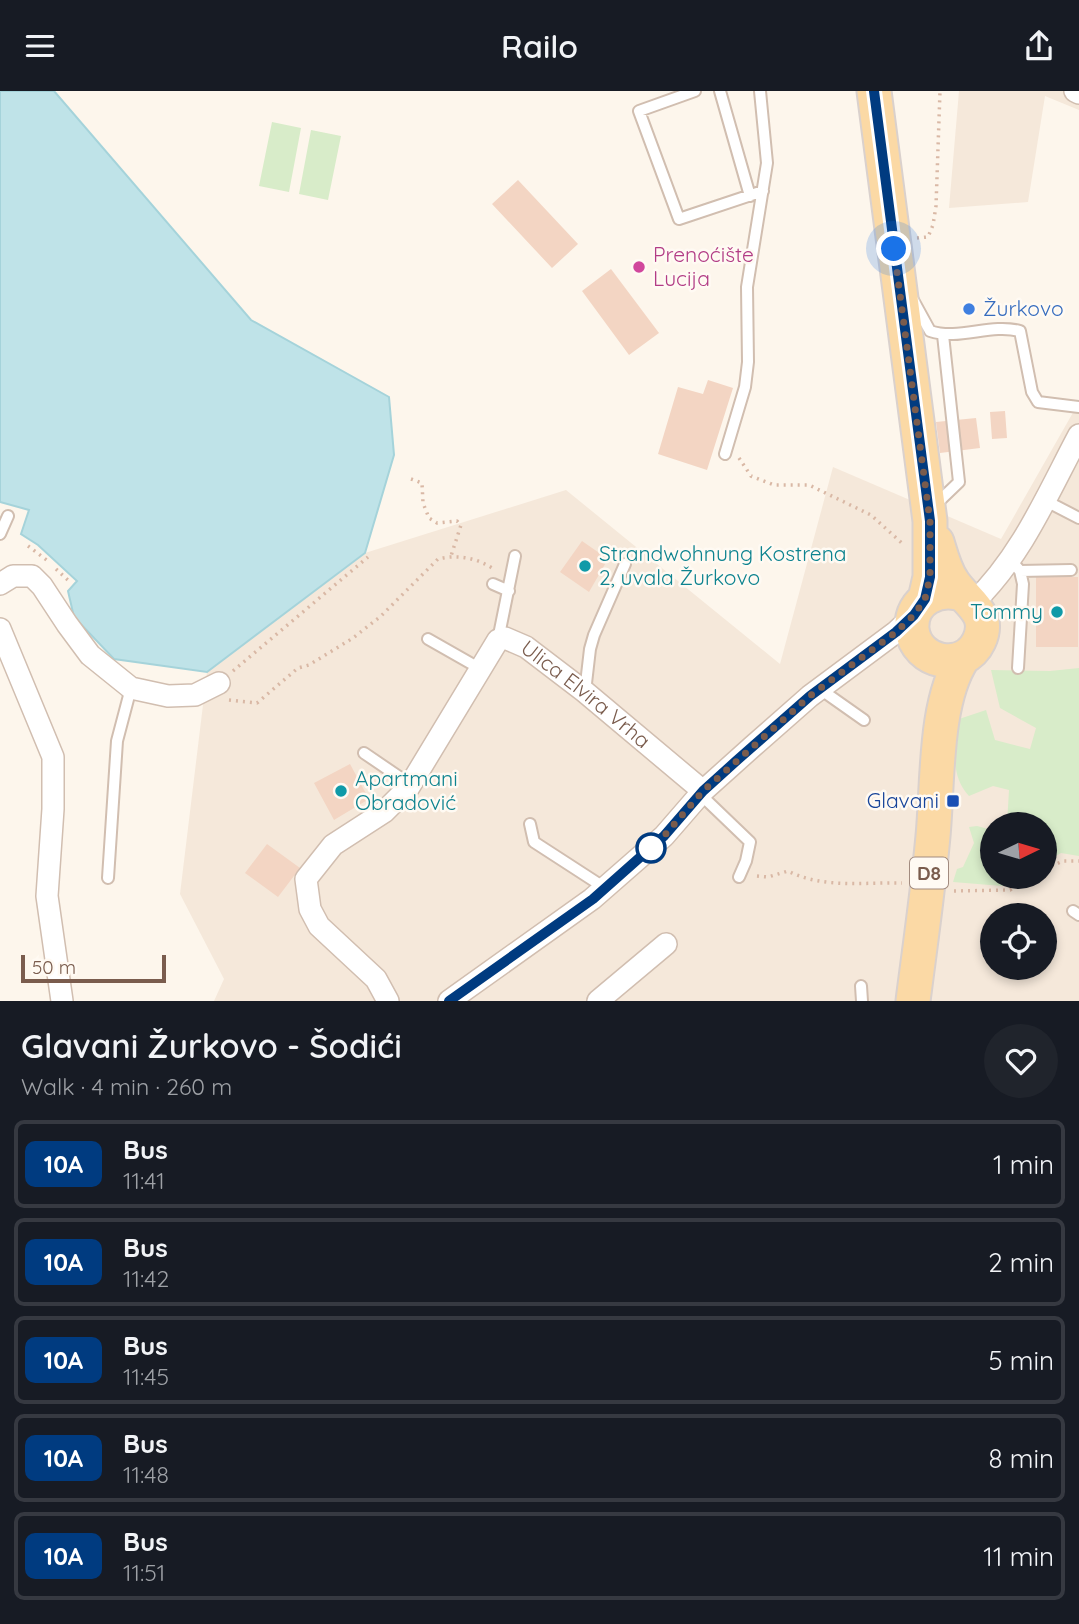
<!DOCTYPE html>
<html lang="en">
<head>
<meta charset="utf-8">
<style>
  body { margin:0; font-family:Quicksand,sans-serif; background:#20242c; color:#f1f3f6; height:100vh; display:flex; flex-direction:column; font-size:26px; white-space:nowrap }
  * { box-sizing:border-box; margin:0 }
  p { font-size:23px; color:#9ea1a6 }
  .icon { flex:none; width:38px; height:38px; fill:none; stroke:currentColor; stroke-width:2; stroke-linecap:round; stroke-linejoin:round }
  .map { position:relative; height:910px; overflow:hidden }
  .sheet { display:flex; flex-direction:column; background:#171b24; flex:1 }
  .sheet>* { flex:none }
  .badge { padding:0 14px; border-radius:10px; font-size:24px; line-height:46px }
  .needle { width:46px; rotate:85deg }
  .tools { position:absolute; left:980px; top:721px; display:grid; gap:14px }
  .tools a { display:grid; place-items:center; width:77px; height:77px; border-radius:50%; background:#171b24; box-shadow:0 4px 10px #0003; font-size:35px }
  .scale { position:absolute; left:21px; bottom:18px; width:145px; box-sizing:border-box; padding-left:7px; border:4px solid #7a5c4d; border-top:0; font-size:19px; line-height:24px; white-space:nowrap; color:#7a5c4d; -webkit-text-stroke:5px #fffaf3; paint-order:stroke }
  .you { position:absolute; width:35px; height:35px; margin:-18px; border:5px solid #fff; border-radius:50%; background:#1a73e8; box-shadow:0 0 0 10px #1a73e833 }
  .map>.badge { position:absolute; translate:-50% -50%; box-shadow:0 0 0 4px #fff }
  .round { display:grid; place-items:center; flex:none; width:74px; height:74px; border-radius:37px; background:#20242c }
  .overview { display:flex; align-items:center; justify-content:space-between; height:119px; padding:0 21px }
  h1 { font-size:33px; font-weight:600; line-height:52px }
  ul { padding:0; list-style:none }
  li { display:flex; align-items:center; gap:21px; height:88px; margin:0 14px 10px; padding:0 7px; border:4px solid #363941; border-radius:10px }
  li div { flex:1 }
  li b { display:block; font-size:26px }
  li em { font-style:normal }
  li .badge { min-width:77px; font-weight:700; text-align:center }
  header { display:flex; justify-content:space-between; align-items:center; height:91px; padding:0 21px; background:#171b24; font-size:32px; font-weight:600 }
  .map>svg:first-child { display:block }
</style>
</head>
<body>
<header><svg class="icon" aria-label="menu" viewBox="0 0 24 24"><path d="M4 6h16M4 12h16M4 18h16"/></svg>Railo<svg class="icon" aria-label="share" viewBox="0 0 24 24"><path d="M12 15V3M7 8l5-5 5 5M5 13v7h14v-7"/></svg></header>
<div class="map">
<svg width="1079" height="910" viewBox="0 0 1079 910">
  <rect width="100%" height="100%" fill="#fdf6ec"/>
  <path fill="#f5e8da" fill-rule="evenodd" d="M959,0h120v19l-34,-14 -17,106 -79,6z
    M1079,311v599h-865l10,-22 -44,-85 27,-222 158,-119 201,-63 214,174 53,-197 168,72zM992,733h53v53h-53zM992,824h53v53h-53z"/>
  <path fill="#d8ecc9" d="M272,31l29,6 -12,64 -30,-6z
    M311,39l30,6 -13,64 -29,-6z
    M1079,577v188l-18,-3 -16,9v-38h-38l2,-34 -16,-4 -24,10c-20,-21 -14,-52 -10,-77l27,-9 9,30 35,9 6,-21 -36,-20 -9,-38 59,1z
    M977,735l15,4v47h26l-16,9 -49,-4 4,-13 6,-2 11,-24 -5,-16z"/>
  <path fill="#bfe3e8" stroke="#a5d3da" stroke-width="2" d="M0,0h54l197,229 138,77 5,58 -29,98 -158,119 -93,-13 -40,-42 -6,-26 9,-10 -39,-36 -17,-11 8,-24 -29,-8z"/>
  <path fill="#f3d5c3" d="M518,89l60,64 -26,24 -60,-64z
    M611,178l48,64 -30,22 -47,-64z
    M708,289l25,8 -26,82 -49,-16 20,-67 25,7z
    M1005,320l2,27 -15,1 -2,-27z
    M976,327l4,30 -40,5 -4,-31z
    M582,450l26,18 -19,33 -29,-20z
    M1036,485l42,1v70h-42z
    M350,673l19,35 -35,21 -20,-37z
    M267,753l33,24 -22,29 -33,-24z"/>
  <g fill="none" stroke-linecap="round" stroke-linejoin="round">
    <defs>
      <path id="service" d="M695,0l-56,20 40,108 84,-28
        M720,0l30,105
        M913,209l17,31c29,10 60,-8 90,0l12,61 6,10 41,5
        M725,363l20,-67 3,-25 -1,-75 20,-124 -7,-72
        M1044,409l35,18
        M934,415l25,-24 -16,-147
        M0,443l8,-18
        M1011,469l9,11 3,13 -5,84
        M1020,480l51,-1
        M493,493l16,7
        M428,548l51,29
        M498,549l17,-84
        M820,598l44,31
        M585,601l5,-43 4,-14 31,-71
        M364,662l47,32
        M700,703l50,48 -4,19 -7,16
        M530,733l4,18 71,46
        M108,787l9,-137 14,-53
        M1073,820l6,4
        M861,895l1,15"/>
      <g id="minor">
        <path d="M1075,0l4,2"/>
        <path d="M0,493l13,-8h19l10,10 25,38 23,31 41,33 37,8 27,-1 24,-12"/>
        <path d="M973,512c49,-47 75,-110 106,-168"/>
        <path d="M0,538l53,128v52l-6,87 15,105"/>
        <path id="s1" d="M388,910l-12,-22 -57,-53 -9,-17 -4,-30 27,-34 51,-33 25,-25 89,-147 7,-2 21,9 59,45 118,99"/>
        <path d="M449,910l143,-102 72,-63 39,-45 49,-44 58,-51 86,-64 18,-17"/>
        <path d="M598,910l68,-57"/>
      </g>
      <path id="primary" d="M874,0l56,430v56l-5,22
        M937,451c4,13 8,29 16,40 13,20 39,31 26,59 -15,32 -63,23 -67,-12 -2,-30 28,-43 52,-34
        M913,910c7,-55 15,-110 20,-165 5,-53 1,-134 30,-178"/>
    </defs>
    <use href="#service" stroke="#d1beb0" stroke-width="14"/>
    <use href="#minor" stroke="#d1beb0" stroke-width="24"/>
    <use href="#primary" stroke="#dad1cd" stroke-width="37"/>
    <path stroke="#d9b8a5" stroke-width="3.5" stroke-dasharray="2 5" stroke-linecap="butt" d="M917,147l11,-1 5,-12 3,-19 4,-115
      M739,367l12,18 23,9h35l62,30 33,30
      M411,388l11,4 1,20 6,15 8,5 20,-2 4,4 -10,31
      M28,455l20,15
      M56,478l14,13
      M233,580l135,-114
      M229,609l28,3 41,-35 11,-3 44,-27 28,-22 57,-57c20,-5 40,-1 57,11
      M1045,778l18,-8h16
      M757,785l11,1 20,-6c35,18 76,11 114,12
      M954,800l56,-1 21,-13"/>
    <use href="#service" stroke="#fff" stroke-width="10"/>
    <use href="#minor" stroke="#fff" stroke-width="21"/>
    <use href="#primary" stroke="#fbd9a5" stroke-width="33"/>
  </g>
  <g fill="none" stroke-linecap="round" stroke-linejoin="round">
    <defs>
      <path id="line" d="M449,910l144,-102 71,-63 39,-45 32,-29 75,-66 86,-64 18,-17 11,-16 5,-22v-56l-56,-430"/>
    </defs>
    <use href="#line" stroke="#fff" stroke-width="16"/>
    <use href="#line" stroke="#003b80" stroke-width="10"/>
    <path stroke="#7a5c4d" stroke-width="7" stroke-dasharray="0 12.6" d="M651,757l-7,5 20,-17 39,-45 107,-95 86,-64 18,-17 11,-16 5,-22v-56l-36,-272"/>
  </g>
  <circle fill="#d1479c" stroke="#fffaf3" stroke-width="2.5" cx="639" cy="176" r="7"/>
  <circle fill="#3f7fe0" stroke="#fffaf3" stroke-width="2.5" cx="969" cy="218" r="7"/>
  <g fill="#0f9aa8" stroke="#fffaf3" stroke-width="2.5">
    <circle cx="585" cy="475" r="7"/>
    <circle cx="1057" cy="521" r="7"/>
    <circle cx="341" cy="700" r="7"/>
  </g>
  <rect fill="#1a4fb4" stroke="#fffaf3" stroke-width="2.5" x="946" y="703" width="14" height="14" rx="3.5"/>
  <circle fill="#fff" stroke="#003b80" stroke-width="3.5" cx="651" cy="757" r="14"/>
  <g text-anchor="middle" stroke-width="5" stroke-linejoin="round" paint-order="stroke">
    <rect fill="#fffaf3" stroke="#a28b7f" stroke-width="2" x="910" y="766.5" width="38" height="31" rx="5"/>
    <g font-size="19" font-weight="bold" fill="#7a5c4d">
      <text x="929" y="789">D8</text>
    </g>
    <g font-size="21" fill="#b23c85" stroke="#fffaf3" text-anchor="start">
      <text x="653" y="171">Prenoćište<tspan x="653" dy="24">Lucija</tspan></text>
    </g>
    <g font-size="21" fill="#366cbe" stroke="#fffaf3" text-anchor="start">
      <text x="983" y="225">Žurkovo</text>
    </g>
    <g font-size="21" fill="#0d838f" stroke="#fffaf3" text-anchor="start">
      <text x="599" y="470">Strandwohnung Kostrena<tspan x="599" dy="24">2, uvala Žurkovo</tspan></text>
      <text x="1043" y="528" text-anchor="end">Tommy</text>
      <text x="355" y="695">Apartmani<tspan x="355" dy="24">Obradović</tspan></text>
    </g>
    <g font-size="21" fill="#7a5c4d" stroke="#fffaf3">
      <text dy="7" stroke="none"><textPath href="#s1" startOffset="570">Ulica Elvira Vrha</textPath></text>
    </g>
    <g font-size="21" fill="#164399" stroke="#fffaf3" text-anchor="end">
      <text x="939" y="717">Glavani</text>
    </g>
  </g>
</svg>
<div class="tools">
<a><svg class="needle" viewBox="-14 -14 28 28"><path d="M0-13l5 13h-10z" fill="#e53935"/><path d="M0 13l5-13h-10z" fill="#9ea1a6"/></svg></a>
<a><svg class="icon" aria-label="locate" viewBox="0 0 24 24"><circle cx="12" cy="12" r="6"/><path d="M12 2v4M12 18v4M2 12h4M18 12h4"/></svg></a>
</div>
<div class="scale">50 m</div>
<div class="you" style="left:894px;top:158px"></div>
</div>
<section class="sheet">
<div class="overview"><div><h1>Glavani Žurkovo - Šodići</h1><p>Walk · 4 min · 260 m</p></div><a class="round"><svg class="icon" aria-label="heart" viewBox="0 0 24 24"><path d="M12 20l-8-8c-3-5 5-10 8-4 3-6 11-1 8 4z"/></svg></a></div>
<ul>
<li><span class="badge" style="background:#003b80;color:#fff">10A</span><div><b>Bus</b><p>11:41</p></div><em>1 min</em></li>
<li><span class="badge" style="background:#003b80;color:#fff">10A</span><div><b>Bus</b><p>11:42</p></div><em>2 min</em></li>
<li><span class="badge" style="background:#003b80;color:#fff">10A</span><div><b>Bus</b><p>11:45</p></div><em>5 min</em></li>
<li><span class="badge" style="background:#003b80;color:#fff">10A</span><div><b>Bus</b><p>11:48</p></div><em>8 min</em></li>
<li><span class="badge" style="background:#003b80;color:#fff">10A</span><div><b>Bus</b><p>11:51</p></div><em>11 min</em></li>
</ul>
</section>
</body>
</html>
